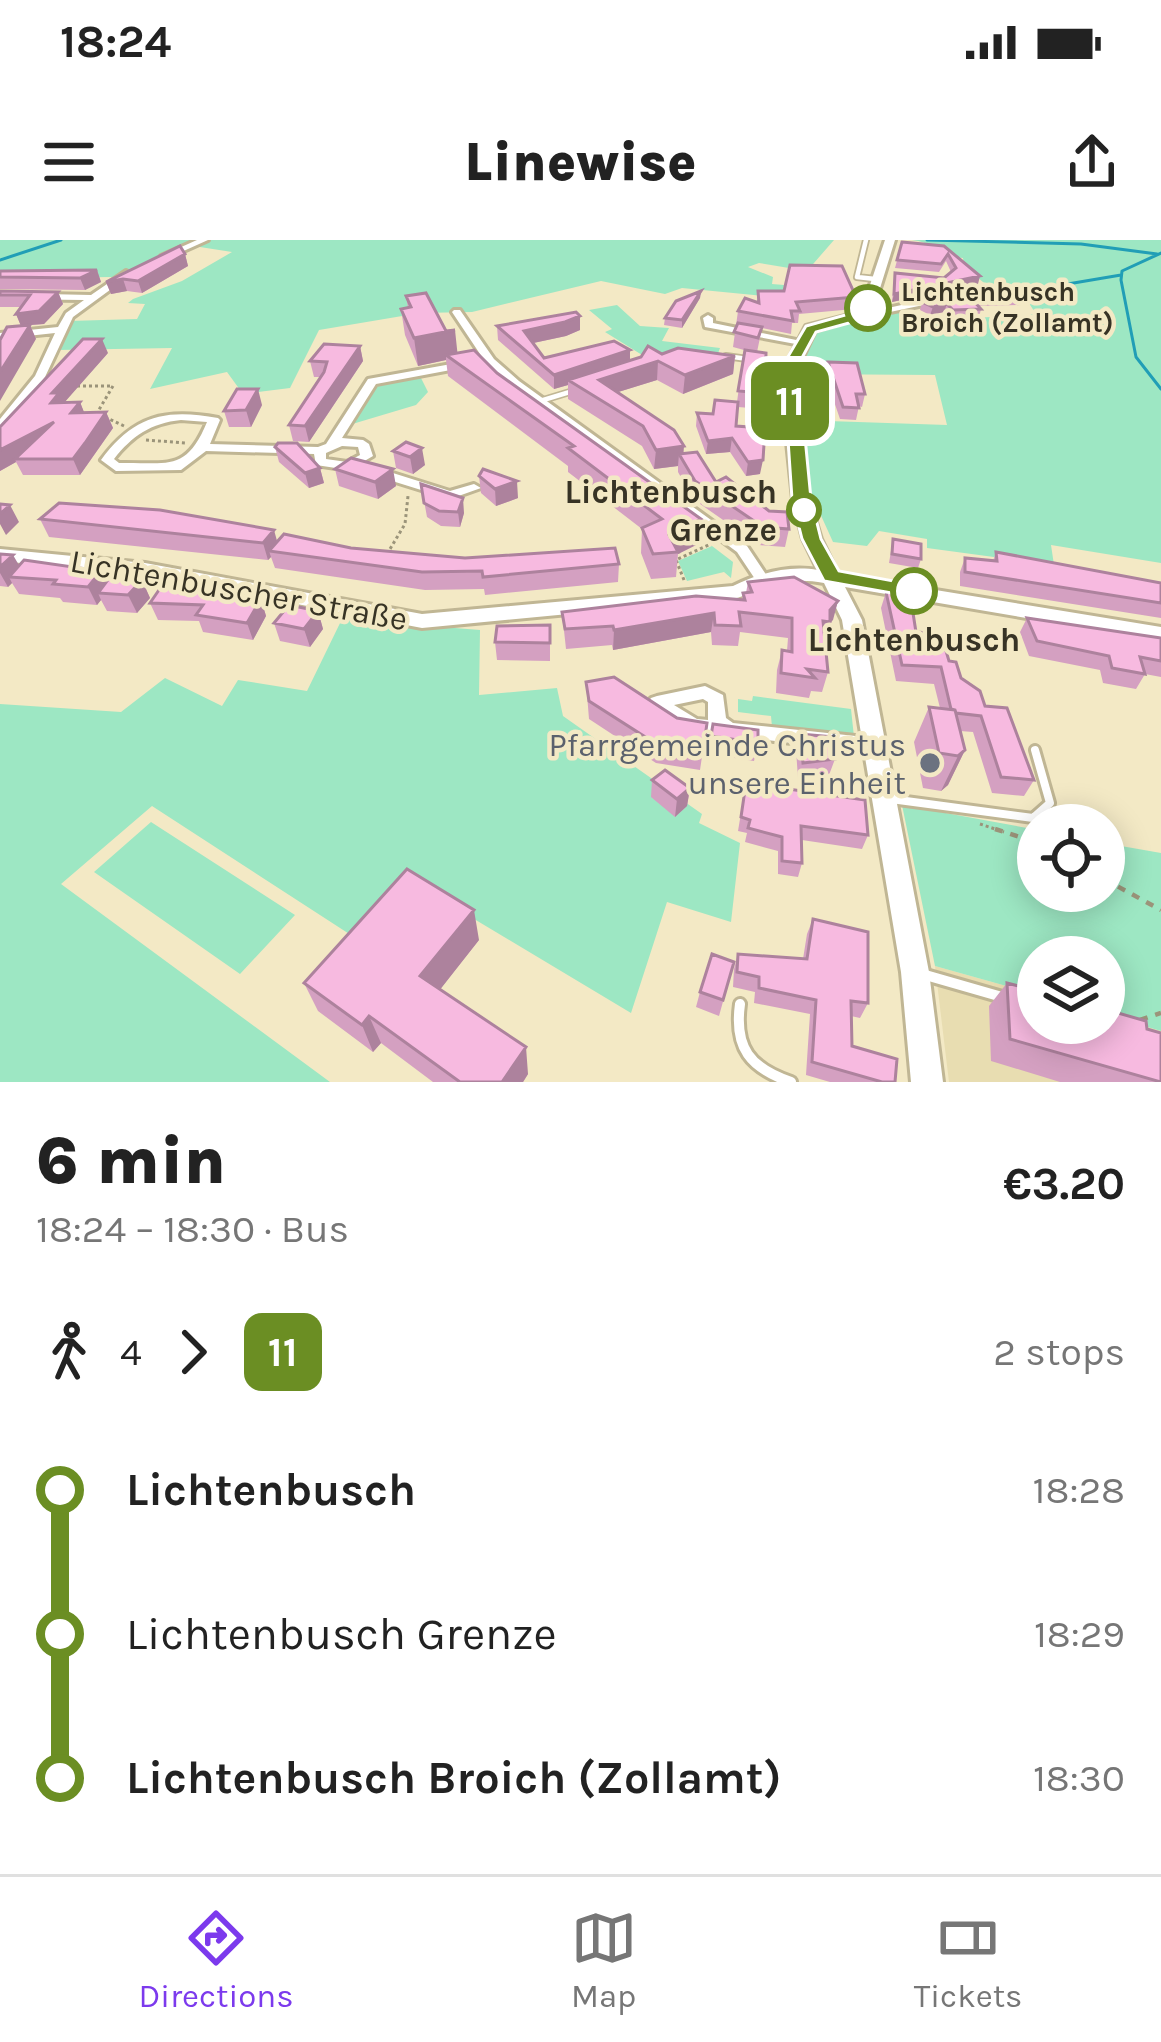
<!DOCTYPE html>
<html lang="en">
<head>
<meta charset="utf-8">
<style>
  body { margin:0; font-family:Karla,sans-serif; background:#f6f6f6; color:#222; height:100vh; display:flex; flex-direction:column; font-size:45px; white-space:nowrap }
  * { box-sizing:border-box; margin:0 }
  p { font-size:39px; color:#767676 }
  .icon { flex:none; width:66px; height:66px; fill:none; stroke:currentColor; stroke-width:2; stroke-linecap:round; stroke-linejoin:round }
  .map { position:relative; height:842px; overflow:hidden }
  .side { display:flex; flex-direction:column; background:#fff; flex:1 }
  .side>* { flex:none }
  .badge { padding:0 24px; border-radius:18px; font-size:42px; line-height:78px }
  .controls { position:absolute; left:1017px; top:564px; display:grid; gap:24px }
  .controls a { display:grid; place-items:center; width:108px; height:108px; border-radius:50%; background:#fff; box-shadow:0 6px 30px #0003; font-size:60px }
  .map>.badge { position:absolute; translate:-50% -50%; box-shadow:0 0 0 6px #fff }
  .legs { display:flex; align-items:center; gap:18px; height:132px; padding:0 36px; font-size:39px }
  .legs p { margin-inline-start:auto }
  .summary { display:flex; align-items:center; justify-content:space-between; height:204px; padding:0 36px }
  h1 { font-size:66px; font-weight:800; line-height:90px }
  ul { padding:0 36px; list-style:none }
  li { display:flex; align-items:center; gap:42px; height:144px; font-size:45px }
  li i { display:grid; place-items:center; width:18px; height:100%; margin:0 15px; background:currentColor }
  li i::after { content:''; width:30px; height:30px; margin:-15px; border:9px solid; border-radius:50%; background:#fff }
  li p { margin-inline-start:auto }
  li:first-child i { background:linear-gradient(#0000 50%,currentColor 0) }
  li:last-child i { background:linear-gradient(currentColor 50%,#0000 0) }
  .status { display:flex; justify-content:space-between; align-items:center; height:84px; padding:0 60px; background:#fff; direction:ltr }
  .status svg { height:33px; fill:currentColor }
  header { display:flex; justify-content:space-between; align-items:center; height:156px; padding:0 36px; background:#fff; font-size:54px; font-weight:800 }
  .dock { display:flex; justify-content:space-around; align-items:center; height:168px; border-top:3px solid #e0e0e0; background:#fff; font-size:33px; color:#767676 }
  .dock a { display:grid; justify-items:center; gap:6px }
  .dock .current { color:#7c3aed }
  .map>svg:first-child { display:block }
</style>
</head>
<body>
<div class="status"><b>18:24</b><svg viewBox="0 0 49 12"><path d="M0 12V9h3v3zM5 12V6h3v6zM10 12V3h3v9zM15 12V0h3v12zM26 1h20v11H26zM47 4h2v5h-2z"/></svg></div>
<header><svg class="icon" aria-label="menu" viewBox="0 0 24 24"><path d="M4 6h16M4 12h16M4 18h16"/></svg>Linewise<svg class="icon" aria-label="share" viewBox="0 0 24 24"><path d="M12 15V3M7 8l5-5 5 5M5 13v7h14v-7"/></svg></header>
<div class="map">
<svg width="1161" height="842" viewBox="0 0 1161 842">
  <rect width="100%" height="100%" fill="#f3e9c5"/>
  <path fill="#e8ddb1" d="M935,726l103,29v28h66v-9l57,17v51h-212z"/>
  <path fill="#9de7c3" d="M0,0h834l-27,31 -48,-8 -11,4 25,10 -1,7 12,1 -1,8 12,6 -113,-11 -17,6 -64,-13 -129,31 -52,1 -101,17 -29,58 -47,6 -16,-22 -77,17 22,-41 -115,2 12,-29 68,-2 8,-15 -17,-1 5,-4 49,-18 50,-29 -45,-7 -70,32 -117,1z
    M912,0h249v323l-110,-18 3,20 -127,-17v-9l-48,-8 -12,15 -34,-4 -29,-64 -6,-58 149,5 -12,-50 -141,-1 21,-43 59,-17 27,-4 18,9h40l77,-5 -17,-26h-29l-26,-22 -1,-8c-21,-2 -30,-16 -51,-18z
    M617,65l23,21 29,2 -7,13 58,7 -8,21 -57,-6 -50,-31 7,-3 -23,-19z
    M420,136l8,16 -12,13 -67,20 26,-41z
    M712,306l21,16 -2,16 -7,-6 -37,9 -9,-20z
    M342,379l138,11 -1,65 78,-7 6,28 139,98 -3,9 41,20 -9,79 -64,-20 -36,111 -222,-133 -52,59 -205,-133 -91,78 269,198h-330v-378l121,8 44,-34 57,28 16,-26 69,11z
    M753,456l98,13 3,28 -82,-10 -1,-11 -33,-4v-13l14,2z
    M902,565l136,25v61h66v-48l57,10v178l-57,-17v-57h-66v38l-103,-29z
    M151,582l144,93 -55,59 -146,-102z"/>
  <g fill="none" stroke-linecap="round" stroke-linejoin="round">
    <path stroke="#219eb6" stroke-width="3" d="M927,0l154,4 76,10
      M1161,13l-39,18 -1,9 15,77 25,32
      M0,20l61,-20
      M1044,48l77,-13"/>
    <defs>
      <path id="service-far2" d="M866,0l-9,37 18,2
        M726,116l64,9
        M540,161l33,-10"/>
      <path id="service-far1" d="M891,559l142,19 17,-15 -15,-53"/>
      <path id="service" d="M922,734l80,23
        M740,764c-6,44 10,64 51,78"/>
      <path id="minor" d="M197,0h11l-40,18 -7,-2z
        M126,31l4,3 -1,2 -56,41 -28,60 -41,53 -4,1v-12l35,-43 20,-43 -55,6v-6l58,-6 8,-14 18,-13 -84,-1v-6l91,2z
        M978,48l5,3 -2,2 -115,24 -5,-3z
        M454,70h6l34,49 25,22 228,165 22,33 -2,3h-10l-20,-30 -226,-167 -25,-22 -34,-51z
        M708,75l5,3v5l93,19 -5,3 -96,-18 -2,-9z
        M468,121l5,3 -1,2 -96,18 -34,54 21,2 6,4 4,12 -24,14 -33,-5 -2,-11 -108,-3 -25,19 -65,1 -15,-11c32,-44 64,-52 117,-42l2,2 -10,24 108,3 8,-3 42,-65zM181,180l26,2c-21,51 -40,40 -88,41l-5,-4c18,-23 37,-36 67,-39zM342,206l16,1 2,8 -13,7 -21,-3v-6z
        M377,228l73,23 24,-7 7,4 -31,11 -77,-24 -2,-3z
        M705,446l18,9 3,23 7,5 141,15 6,2 3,5 -3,5 -6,2 -181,-20 -42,-26 -3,-4 3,-4 6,-2zM703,459l5,3v18l-11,-1 -23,-14z"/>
      <path id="tertiary" d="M885,0h10l-23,74 -57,17 -21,45 15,123 12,40 17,35 323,53v14l-316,-54 17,33 67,352 14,110h-32l-10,-110 -59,-352 -18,-37c-38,-7 -53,4 -87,15l-315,30 -277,-53 -145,-14v-12l145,14 277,51 311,-28c26,-13 56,-21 85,-16l-15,-31 -10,-40 -13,-123 26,-50 55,-14z"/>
    </defs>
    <use href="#service-far2" stroke="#c0b694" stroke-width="8"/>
    <use href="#service-far1" stroke="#c0b694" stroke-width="14"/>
    <use href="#service" stroke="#c0b694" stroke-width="16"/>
    <use href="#minor" stroke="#c0b694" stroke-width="6"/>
    <use href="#tertiary" stroke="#c0b694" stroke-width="6"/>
    <path stroke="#9b947a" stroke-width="3" stroke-dasharray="3 3" stroke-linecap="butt" d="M77,146h36l-16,27
      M105,177l19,9
      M146,200l40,3
      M387,314l18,-30 3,-28
      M684,340l-8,-20 37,-17
      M980,584l24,8"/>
    <path stroke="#9b947a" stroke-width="4.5" stroke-dasharray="8 8" stroke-linecap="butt" d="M995,589l43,14
      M1104,639l57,31
      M1140,780l21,-7"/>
    <use href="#service-far2" stroke="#fff" stroke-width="4.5"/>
    <use href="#service-far1" stroke="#fff" stroke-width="8"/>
    <use href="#service" stroke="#fff" stroke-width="10"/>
    <use href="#minor" fill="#fff" fill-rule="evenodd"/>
    <use href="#tertiary" fill="#fff" fill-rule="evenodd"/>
  </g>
  <path fill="#d4a0c1" d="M902,2l42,4 34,38 -86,18 3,-29 49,5 7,-6 -5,-11 -7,11 -44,-4z
    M185,14l3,12 -46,27 -15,-2 -16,3 -5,-12z
    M97,30l4,12 -16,8 -85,-1v-18z
    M982,50l43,6 -3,9 -44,1 3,3 -2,8 -29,1 -6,-6 -14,3 -10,-5 2,-8z
    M0,51l58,1 5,12 -19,20 -14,1 6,14 -15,-13 -5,-12 5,-7h-21z
    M701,51l-1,7 -18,30 -18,-3 1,-7z
    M758,51l98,6 -2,12 -55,5 -1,9h-6l-1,11 -29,-6 -5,24 8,41 -2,16 -25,-2 -2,19 24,48 -14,2 -16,-24 -24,2 -10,-28 1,-13 16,1 24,-12 7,-52 -11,-3 5,-36 19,-9z
    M406,56l52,57 39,20 204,146 -3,25 -20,10 -2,23 -25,2 -10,-26 1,-24 -74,-57v-6l-120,-90 -2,-16 -28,6 -13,-31 -4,-26 7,-1z
    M497,86l83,4 -14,6 -33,7 11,15 86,3 32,-7 73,2 -2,18 -50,20 -26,-14 -39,12 98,90 73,47 -4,18 -26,-2 -66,-46 -15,-27v-6l-24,3 -12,-23 -74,-47v-14l-14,4 -56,-49z
    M360,106l3,15 -54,81 -16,-1 -4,-16 32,-48h-7l-4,-16z
    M108,113l-44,49h16l4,11 22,-1 7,16 -33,47h-57l-7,-13 -16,9v-44z
    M828,122l37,32 -3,13 -3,-1 -3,14 -16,-1 -15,-44z
    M262,165l-11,22h-22l-5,-16z
    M406,202l19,23 -12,9 -17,-6 -3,-17z
    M275,207l45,21 4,15 -15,5 -30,-26z
    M335,229l61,17 -18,13 -39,-13z
    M479,236l39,22 -22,8 -15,-13z
    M421,244l43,29 -4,14 -19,-1 -14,-9z
    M40,279l425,39 154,6 -1,18 -133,13 -1,-6 -59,1 -150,-22 -4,-11 -3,3 -219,-23z
    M893,299l28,20 -3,9 -29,-5z
    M996,312l165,31v35l-201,-32v-14l5,-14 28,3z
    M0,314l19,12 82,5 6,11 35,-2 8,18 -13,15 -30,-2 -6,-11 -4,5 -34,-3 -3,-4 -41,-4 -7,-11 -4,4 -8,-1z
    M748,342l90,19 -13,40 3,31 -6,20 -11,-1 -2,7 -33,-5 1,-23 5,-20 5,1 1,-13 -48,-6 -2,14 -26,-1 -1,-13 -98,18 -1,-5 -46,4 -4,-37 180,-12 1,-7h3z
    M886,352l30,40 33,29 36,45 49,74 -10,16 -32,-3 -19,-61 -13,-1 5,19 -17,35 -7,6 -18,-3 -9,-46 15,-35 11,1 -6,-24 -38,-3 -15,-73z
    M261,359l5,17 -13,24 -50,-8 -4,-11 -41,-1 -8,-17z
    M318,371l5,18 -13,18 -30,-6 -6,-18z
    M1027,378l134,20v39l-16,-3 -9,15 -33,-6 -3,-13 -71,-14 -9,-24z
    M550,385v36l-53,-1 -2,-18z
    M586,442l91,36 30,5 -7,47 -44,-7 -67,-44z
    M713,484l45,19 -4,18 -46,-7z
    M800,494l35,25 -6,16 -31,3 -2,-28z
    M652,540l38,8 -3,18 -12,11 -24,-20z
    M746,543l122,52 -6,14 -60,-9v23l-4,14 -20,-3v-23l-33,-9 2,-9 -9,-2z
    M813,679l55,84 -8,15 -9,-2 1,30 43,36h-65l-24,-7 4,-61 -56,-11 1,-11 -22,-5 1,-18 4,-15 65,5 4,-25z
    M479,700l-39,49 88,85 -5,8h-90l-52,-39 -8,9 -55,-41 -14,-28z
    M734,722l-15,54 -23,-9 4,-15z
    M1007,743l140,46 14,53h-101l-69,-21 -2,-55z"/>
  <path fill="#ad829d" d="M185,14l3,12 -46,27 -4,-12z
    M97,30l4,12 -16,8 -5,-12z
    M980,36l-2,8 -86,18 2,-8z
    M123,39l4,12 -16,3 -5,-12z
    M701,51l-1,7 -18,30v-8z
    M58,52l5,12 -19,20 -14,1 6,14 -36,62v-29l21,-46 -5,-12z
    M947,64l-3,8 -14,3 3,-8z
    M580,76v14l-14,6 -42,9v-14z
    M455,90l3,28 -12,-3v5l-28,6 -4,-28z
    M102,99l6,14 -44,50h-13l1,-10z
    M360,106l3,15 -54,81 -4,-16z
    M630,110v15l-62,15v5l-14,4v-14z
    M735,116l-2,18 -50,20 2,-19z
    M658,121l-1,19 -58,18v-18z
    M258,149l4,16 -11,22 -5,-17z
    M80,162l6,15 -15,-4z
    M106,172l7,16 -33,47 -7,-16z
    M54,182l-39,37 1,3 -16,9v-21z
    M732,198l-2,14 -24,2 2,-13z
    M684,206l-1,14 -4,-6 -1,12 -24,3 2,-19z
    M422,208l3,17 -12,9 -3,-17z
    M763,220l-3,14 -14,2 2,-14z
    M320,228l4,15 -15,5 -4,-15z
    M393,229l3,17 -18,13 -3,-17z
    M517,241l1,17 -22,8 -1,-17z
    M463,258l1,15 -4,14 -2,-15z
    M10,265l9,17 -13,13 -6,-11v-10z
    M701,279l-3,25 -20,10 -9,-19z
    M274,290l5,18 -10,3 2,6 -3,3 -5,-17z
    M13,315l10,17 -14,5 3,6 -4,4 -8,-14v-6z
    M101,331l9,18 -12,4 3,7 -4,5 -9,-18z
    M142,340l8,18 -13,15 -9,-18z
    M261,359l5,17 -13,24 -6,-17z
    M838,361l-5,19 -4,4 1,-14z
    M318,371l5,18 -13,18 -6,-18z
    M714,373l-3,19 -98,18 1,-20z
    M965,510l-17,35 -7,6 17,-35z
    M690,548l-3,18 -12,11 2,-18z
    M474,670l5,30 -51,65 -8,-29z
    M369,776l12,27 -8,9 -11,-27z
    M526,807l2,27 -5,8h-21z"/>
  <path fill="#f7bae0" stroke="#ad829d" stroke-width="3" d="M902,2l42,4 36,30 -86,18 1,-21 49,5 12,-10 -8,-14 -7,10 -44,-4z
    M180,6l5,8 -47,27 -15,-2 -17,3z
    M790,25l52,1 14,31 -60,5 4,9h-9l2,10 -55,-10 7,-13 14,5 -1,-12h26z
    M97,30l-17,8 -80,-1v-6z
    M982,50l43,6 -55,1 11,12 -28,1 -6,-6 -14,3 -11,-5z
    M0,51l58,1 -19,19 -23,3 14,-19h-30z
    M701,51l-19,29 -17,-2 11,-17z
    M426,53l20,38 9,-1 -41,8 -13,-29 10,-2 -5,-11z
    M576,72l4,4 -15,6 -41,9 20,27 70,-17 16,9 -76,25 -57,-49z
    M738,83l24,4 -4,11 -24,-6z
    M30,85l-30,47v-32l7,-13z
    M83,99h19l-50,54h7l-8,10 29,-1 -9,11 35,-1 -21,31 -12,16h-58l39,-37 -54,28v-23z
    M324,104l36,2 -55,80 -16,-1 35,-53 3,-10 -17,-1z
    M648,106l14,8 16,-6 57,8 -50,19 -27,-14 -59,19 75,50 10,16 -28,4 -13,-24 -75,-46 73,-23z
    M474,110l23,23 204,146 -32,16 9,17 -25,2 -11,-26 20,-9 -94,-71 6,-2 -128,-91z
    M745,110l21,3 -1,40 -27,-2z
    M828,122l29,1 8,31h-9l3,14 -16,-1z
    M237,149h21l-12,21 -22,1z
    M715,160l23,2 -2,24 29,2 -2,32 -15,2 -16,-24 -24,3 -11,-28 16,1z
    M406,202l16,6 -12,9 -17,-6z
    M278,203h19l23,25 -15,5 -30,-26z
    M697,212l19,30 10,-5 43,34 18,1 2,17 -26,-2 -68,-46 -16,-27z
    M351,218l42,11 -18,13 -40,-13z
    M483,229l34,12 -22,8 -16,-13z
    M421,244l42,14 -5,14 -19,-1 -15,-8z
    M59,263l101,7 114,20 -11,13 -223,-24z
    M0,264l10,1 -10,9z
    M284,294l67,14 114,10 150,-10 4,16 -136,13 -1,-6 -60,1 -153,-21z
    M893,299l28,5v15l-29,-5z
    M996,312l165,31v20l-196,-31v-14l32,3z
    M0,314l13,1 -13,12z
    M24,320l77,11 -13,16 -35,-3 3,-4 -47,-3z
    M110,337l32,3 -14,15 -30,-2z
    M794,337l44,24 -8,9v12l-7,-1 5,51 -21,-3 8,9 -34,-5 1,-23 10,2v-34l-53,-6 2,14 -26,-1 -1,-12 -100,17 -1,-4 -48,3 -3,-17 134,-16 49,4 -2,-7 9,-1 -4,-10z
    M161,347l100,12 -14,24 -51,-8 7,-10 -53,-2z
    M886,352l24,2 6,38 25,2 8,27 7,1 5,16 19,13 5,15 22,2 27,72 -33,-3 -20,-61 -25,-3 -1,-3 -4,-1 -10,-42 -39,-2z
    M289,365l29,6 -14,18 -30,-6z
    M1027,378l134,20v23l-21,-4 5,17 -33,-6 -3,-12 -72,-15z
    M550,385v18l-55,-1 2,-16z
    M614,437l63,41 30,5 -4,29 -45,-7 -69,-44 -3,-19z
    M929,467l26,3 10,40 -7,6 -19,-3z
    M713,484l45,6v13l-47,-7z
    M800,494l33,3 2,22 -32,4z
    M665,530l25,18 -13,11 -25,-19z
    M746,543l119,17 3,35 -67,-9 1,37 -20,-2v-24l-34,-9 2,-8 -9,-3z
    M407,629l67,41 -54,66 106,71 -24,35h-42l-91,-66 -7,9 -58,-42z
    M813,679l55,13v71l-17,-2 1,45 45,13 -2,23h-13l-70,-20 4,-62 -57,-12v-11l-22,-5 1,-18 69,5z
    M712,714l22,8 -11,38 -23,-8z
    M1007,743l31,8v32h66v-14l42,12 1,8 14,4v49l-151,-43z"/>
  <path fill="#6b8e23" stroke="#fff" stroke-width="3" d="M868,64l6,4 -3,9 -55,15 -18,33 13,134 10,40 18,32 82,15 4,5 -11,6 -90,-16 -22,-42 -10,-40 -9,-134 23,-39 54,-15z"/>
  <g fill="#fff" stroke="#6b8e23" stroke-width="6">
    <circle cx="868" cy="68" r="21"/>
    <circle cx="804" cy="270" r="15"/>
    <circle cx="914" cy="351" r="21"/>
  </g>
  <circle fill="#6b7280" stroke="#f3e9c5" stroke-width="4.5" cx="930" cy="523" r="12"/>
  <g text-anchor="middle" stroke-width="9" stroke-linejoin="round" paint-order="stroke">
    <g font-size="27" font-weight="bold" fill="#373325" stroke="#f3e9c5" text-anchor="start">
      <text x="901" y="61">Lichtenbusch<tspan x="901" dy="31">Broich (Zollamt)</tspan></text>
    </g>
    <g font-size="33" font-weight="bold" fill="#373325" stroke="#f3e9c5" text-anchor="end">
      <text x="777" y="263">Lichtenbusch<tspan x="777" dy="38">Grenze</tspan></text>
      <text x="914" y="411" text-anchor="middle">Lichtenbusch</text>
    </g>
    <g font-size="33" fill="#373325" stroke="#f3e9c5">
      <text transform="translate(239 349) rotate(10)" y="12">Lichtenbuscher Straße</text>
    </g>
    <g font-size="33" fill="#5b616d" stroke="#f3e9c5" text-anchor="end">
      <text x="906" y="516">Pfarrgemeinde Christus<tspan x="906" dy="38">unsere Einheit</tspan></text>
    </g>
  </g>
</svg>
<div class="controls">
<a><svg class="icon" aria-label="locate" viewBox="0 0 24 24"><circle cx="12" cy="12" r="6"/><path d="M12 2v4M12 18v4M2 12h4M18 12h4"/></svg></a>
<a><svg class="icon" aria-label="layers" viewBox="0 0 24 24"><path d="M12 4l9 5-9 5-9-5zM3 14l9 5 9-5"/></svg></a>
</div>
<b class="badge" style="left:790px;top:161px;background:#6b8e23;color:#fff">11</b>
</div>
<section class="side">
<div class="summary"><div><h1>6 min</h1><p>18:24 – 18:30 · Bus</p></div><b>€3.20</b></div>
<div class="legs"><svg class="icon" aria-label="walk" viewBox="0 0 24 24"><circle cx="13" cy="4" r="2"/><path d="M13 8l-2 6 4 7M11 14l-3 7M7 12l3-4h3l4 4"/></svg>4<svg class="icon" aria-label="forward" viewBox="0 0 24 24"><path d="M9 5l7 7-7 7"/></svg><b class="badge" style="background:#6b8e23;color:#fff">11</b><p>2 stops</p></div>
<ul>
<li><i style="color:#6b8e23"></i><b>Lichtenbusch</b><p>18:28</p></li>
<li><i style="color:#6b8e23"></i><span>Lichtenbusch Grenze</span><p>18:29</p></li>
<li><i style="color:#6b8e23"></i><b>Lichtenbusch Broich (Zollamt)</b><p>18:30</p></li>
</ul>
</section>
<nav class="dock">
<a class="current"><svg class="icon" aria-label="directions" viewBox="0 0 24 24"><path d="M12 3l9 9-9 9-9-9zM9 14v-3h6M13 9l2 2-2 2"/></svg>Directions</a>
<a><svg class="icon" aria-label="map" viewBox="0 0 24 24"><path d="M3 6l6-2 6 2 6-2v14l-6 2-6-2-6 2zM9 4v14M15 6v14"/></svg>Map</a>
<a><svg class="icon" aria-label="tickets" viewBox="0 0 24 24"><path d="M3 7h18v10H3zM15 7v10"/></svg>Tickets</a>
</nav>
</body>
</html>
